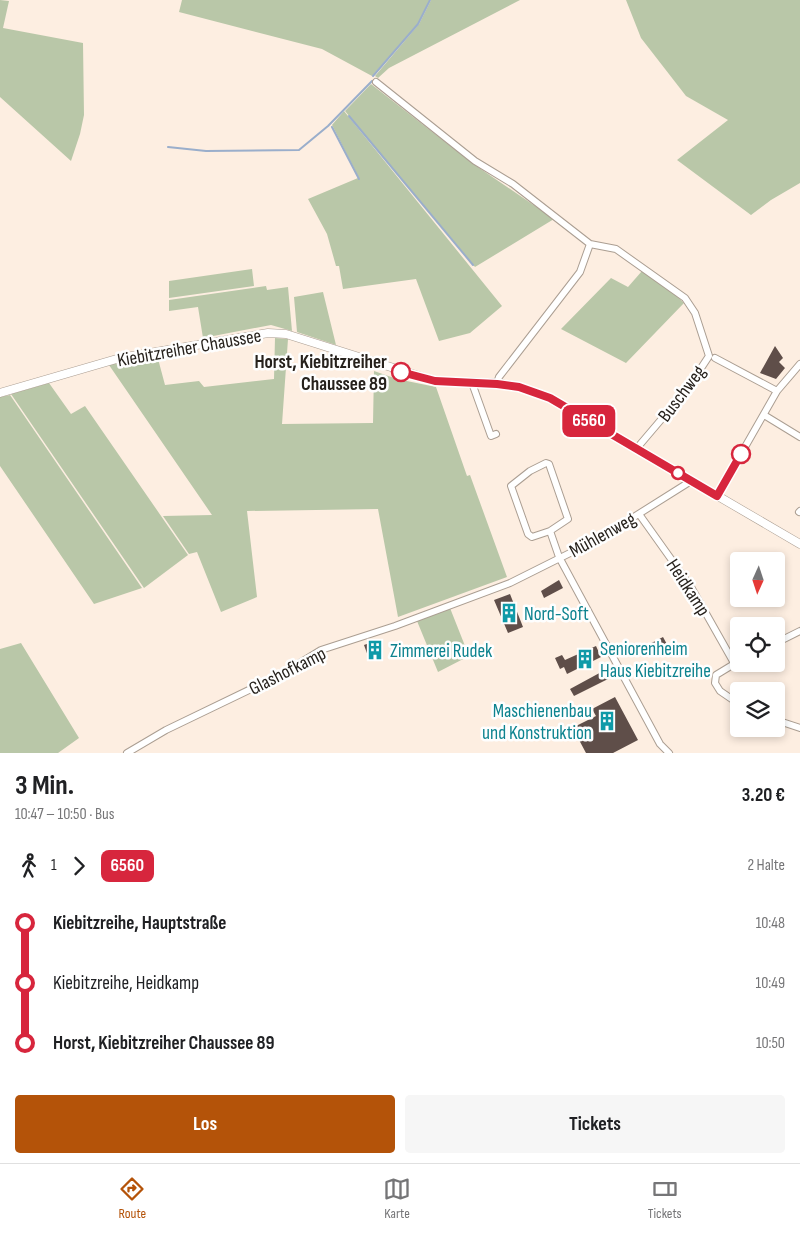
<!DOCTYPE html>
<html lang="de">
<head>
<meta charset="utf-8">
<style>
  body { margin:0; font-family:"Sofia Sans Condensed",sans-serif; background:#f6f6f6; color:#202124; height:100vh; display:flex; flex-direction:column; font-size:19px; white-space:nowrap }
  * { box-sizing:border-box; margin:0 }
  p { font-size:16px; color:#757577 }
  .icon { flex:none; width:28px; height:28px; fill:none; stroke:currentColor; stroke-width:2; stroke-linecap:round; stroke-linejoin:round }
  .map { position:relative; height:753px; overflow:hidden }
  .sheet { display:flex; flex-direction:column; background:#fff; flex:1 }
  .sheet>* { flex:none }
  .badge { padding:0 10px; border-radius:8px; font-size:18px; line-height:32px }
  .needle { width:32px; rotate:183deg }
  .controls { position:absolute; left:730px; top:552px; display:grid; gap:10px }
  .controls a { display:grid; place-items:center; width:55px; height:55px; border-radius:5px; background:#fff; box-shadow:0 2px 8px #0003; font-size:25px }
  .map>.badge { position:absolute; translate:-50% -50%; box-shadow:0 0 0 2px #fff }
  .legs { display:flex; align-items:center; gap:8px; height:55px; padding:0 15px; font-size:16px }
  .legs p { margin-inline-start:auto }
  .head { display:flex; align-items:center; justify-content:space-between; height:85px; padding:0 15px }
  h1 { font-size:28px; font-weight:700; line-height:38px }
  .primary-button { display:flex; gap:10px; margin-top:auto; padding:10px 15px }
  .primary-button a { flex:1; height:58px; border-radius:5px; background:#b45309; color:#fff; font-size:20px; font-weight:700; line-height:58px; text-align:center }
  .primary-button a+a { background:#f6f6f6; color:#202124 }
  ul { padding:0 15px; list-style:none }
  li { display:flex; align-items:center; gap:18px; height:60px; font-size:19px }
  li i { display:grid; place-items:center; width:8px; height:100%; margin:0 6px; background:currentColor }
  li i::after { content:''; width:12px; height:12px; margin:-6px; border:4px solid; border-radius:50%; background:#fff }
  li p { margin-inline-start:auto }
  li:first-child i { background:linear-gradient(#0000 50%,currentColor 0) }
  li:last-child i { background:linear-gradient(currentColor 50%,#0000 0) }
  .menu { display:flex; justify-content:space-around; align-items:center; height:70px; border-top:1px solid #e0e0e0; background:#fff; font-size:14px; color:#757577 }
  .menu a { display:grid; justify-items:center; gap:2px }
  .menu .selected { color:#b45309 }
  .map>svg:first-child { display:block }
</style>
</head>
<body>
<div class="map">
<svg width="800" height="753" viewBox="0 0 800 753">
  <rect width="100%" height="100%" fill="#fdeee1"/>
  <path fill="#b9c7a8" d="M0,0l9,1 -6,27 80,15 1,72 -4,19 -9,27 -71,-64z
    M182,0h248l-12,24 -46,52 -50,-27 -143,-37z
    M431,0h89l-131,68 -11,10 -3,-2 44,-52z
    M626,0h174v183l-29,17 -20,15 -74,-55 51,-40 -42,-24 -45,-58z
    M371,84l101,79 82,56 -79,48 -130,-156z
    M344,111l158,195 -32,27 -31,8 -23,-62 -73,10 -4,-23h-3l-9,-32 -19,-35 50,-21 2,2 -28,-55z
    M252,269l2,17 -85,12v-17z
    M642,271l24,15 18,17 -58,60 -65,-34 50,-51 17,9z
    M266,286l1,4 21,-3 4,44 -21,-6 -68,13 -5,-31 -29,4v-11z
    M323,292l13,53 -39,-13 -3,-35z
    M275,338l13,1 -6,85 91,-1 1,-52 23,8 39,8 31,89 3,-1 37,102 -109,40 -20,-108 -131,2 10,86 -36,15 -24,-60 -8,2 -26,-38 49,-1 -103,-150 48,-10 8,30 34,-4 5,6 70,-8z
    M49,383l22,31 14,-8 103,149 -44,33 -133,-194z
    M10,395l132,193 -48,16 -94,-138v-69z
    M450,608l19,48 -31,16 -21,-51z
    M21,643l58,95 -21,15h-58v-104z"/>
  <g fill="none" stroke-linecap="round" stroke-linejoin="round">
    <path stroke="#9aaecb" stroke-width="2" d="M373,76l45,-52 12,-24
      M349,116l124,149
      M332,127l27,52
      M168,147l38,4 93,-1 29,-24 44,-45"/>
  </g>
  <path fill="#5f4e49" d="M775,346l8,12 -4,4 6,6 -9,11 -16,-6z
    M559,580l4,8 -19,10 -3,-7z
    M510,594l13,33 -15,6 -14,-33z
    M663,637l6,11 -7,4 -4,-7 -15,9 -3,-5z
    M375,641l1,3 2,-1 3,7 -7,3 2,3 -7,3 -5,-14z
    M596,646l5,11 -34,17 -3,-7 -4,2 -5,-11 7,-3 3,5z
    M605,670l5,8 -36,18 -4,-7z
    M615,697l23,43 -25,13h-27l-8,-15 -2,-12 20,-10 -4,-7z"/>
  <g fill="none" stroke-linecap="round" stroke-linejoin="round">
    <defs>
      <path id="minor" d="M376,82l99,79 38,23 77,60 26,5 69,49 10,15 14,43 -21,32 -51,60
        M715,358l62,33
        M472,383l19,53 5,-2
        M497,383l2,-6 81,-105 10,-28
        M764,415l36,22
        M546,463l3,1 19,55 -18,12 -18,6 -4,-3 -17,-48 19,-15z
        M717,496l60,-105 23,-27
        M799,512l1,-1
        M639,514l52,73 43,76
        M550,531l9,26 101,187 9,9
        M776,643l24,-12
        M739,661l-23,14 -1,8 5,8 19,13
        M776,720l24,8
        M127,753l39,-23 116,-56 39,-24 74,-24 115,-43 92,-46 89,-56"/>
      <path id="tertiary" d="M0,393l120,-35 148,-25 18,1 149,47 62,2 22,4 31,11 250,146"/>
    </defs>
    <use href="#minor" stroke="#ab9e92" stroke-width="8"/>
    <use href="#tertiary" stroke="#ab9e92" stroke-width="9"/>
    <use href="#minor" stroke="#fff" stroke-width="6"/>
    <use href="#tertiary" stroke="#fff" stroke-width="8"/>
  </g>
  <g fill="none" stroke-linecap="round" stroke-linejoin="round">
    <defs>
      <path id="line-1" d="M401,372l34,9 62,3 22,3 31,11 167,98 24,-42"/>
    </defs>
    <use href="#line-1" stroke="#fff" stroke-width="11"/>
    <use href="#line-1" stroke="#d7263d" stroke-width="8"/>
  </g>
  <defs>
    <symbol id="building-bare" viewBox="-9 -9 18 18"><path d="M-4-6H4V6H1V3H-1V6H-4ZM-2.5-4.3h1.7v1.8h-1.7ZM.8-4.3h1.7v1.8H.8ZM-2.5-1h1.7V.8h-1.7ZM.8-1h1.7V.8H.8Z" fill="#0f9aa8" stroke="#fefefe" stroke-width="2.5" paint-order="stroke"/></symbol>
  </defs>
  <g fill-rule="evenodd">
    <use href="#building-bare" x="495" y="599" width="28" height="28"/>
    <use href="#building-bare" x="361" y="636" width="28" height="28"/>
    <use href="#building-bare" x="571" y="645" width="28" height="28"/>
    <use href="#building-bare" x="593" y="707" width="28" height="28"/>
  </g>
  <g fill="#fff" stroke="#d7263d" stroke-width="2.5">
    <circle cx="401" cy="372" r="9"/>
    <circle cx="741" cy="454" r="9"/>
    <circle cx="678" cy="473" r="6"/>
  </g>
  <g text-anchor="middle" stroke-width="5" stroke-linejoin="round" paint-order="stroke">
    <g font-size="19" fill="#26211c" stroke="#fefefe">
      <text transform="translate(189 347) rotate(-10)" y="7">Kiebitzreiher Chaussee</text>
      <text transform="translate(681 393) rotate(-53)" y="7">Buschweg</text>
      <text transform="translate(602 534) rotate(-29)" y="7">Mühlenweg</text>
      <text transform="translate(689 587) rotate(57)" y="7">Heidkamp</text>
      <text transform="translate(287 670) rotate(-27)" y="7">Glashofkamp</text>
    </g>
    <g font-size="19" font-weight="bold" fill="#26211c" stroke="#fefefe" text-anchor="end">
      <text x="387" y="368">Horst, Kiebitzreiher<tspan x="387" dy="22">Chaussee 89</tspan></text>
    </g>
    <g font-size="19" fill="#0d838f" stroke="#fefefe" text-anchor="start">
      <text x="524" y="620">Nord-Soft</text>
      <text x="600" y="655">Seniorenheim<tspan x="600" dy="22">Haus Kiebitzreihe</tspan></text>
      <text x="390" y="657">Zimmerei Rudek</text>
      <text x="592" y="717" text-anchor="end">Maschienenbau<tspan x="592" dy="22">und Konstruktion</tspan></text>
    </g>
  </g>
</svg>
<div class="controls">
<a><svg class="needle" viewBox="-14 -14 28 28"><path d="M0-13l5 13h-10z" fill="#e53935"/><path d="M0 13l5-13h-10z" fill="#757577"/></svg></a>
<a><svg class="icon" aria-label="locate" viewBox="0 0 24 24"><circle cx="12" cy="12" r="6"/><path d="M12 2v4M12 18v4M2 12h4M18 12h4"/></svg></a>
<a><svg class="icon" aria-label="layers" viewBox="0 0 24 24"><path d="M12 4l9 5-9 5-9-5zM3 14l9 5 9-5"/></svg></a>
</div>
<b class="badge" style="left:589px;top:421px;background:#d7263d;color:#fff">6560</b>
</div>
<section class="sheet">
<div class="head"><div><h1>3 Min.</h1><p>10:47 – 10:50 · Bus</p></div><b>3.20 €</b></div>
<div class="legs"><svg class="icon" aria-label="walk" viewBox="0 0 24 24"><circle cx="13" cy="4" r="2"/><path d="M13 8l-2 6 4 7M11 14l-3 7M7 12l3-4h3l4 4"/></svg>1<svg class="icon" aria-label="forward" viewBox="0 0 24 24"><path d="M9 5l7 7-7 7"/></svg><b class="badge" style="background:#d7263d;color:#fff">6560</b><p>2 Halte</p></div>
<ul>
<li><i style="color:#d7263d"></i><b>Kiebitzreihe, Hauptstraße</b><p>10:48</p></li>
<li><i style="color:#d7263d"></i><span>Kiebitzreihe, Heidkamp</span><p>10:49</p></li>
<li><i style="color:#d7263d"></i><b>Horst, Kiebitzreiher Chaussee 89</b><p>10:50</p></li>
</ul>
<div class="primary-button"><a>Los</a><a>Tickets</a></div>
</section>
<nav class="menu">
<a class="selected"><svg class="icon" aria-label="directions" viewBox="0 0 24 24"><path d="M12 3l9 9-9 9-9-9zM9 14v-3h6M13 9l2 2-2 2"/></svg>Route</a>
<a><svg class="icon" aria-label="map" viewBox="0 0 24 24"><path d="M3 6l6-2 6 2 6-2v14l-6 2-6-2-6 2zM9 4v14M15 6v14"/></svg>Karte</a>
<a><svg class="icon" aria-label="tickets" viewBox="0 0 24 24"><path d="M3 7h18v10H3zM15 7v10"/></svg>Tickets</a>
</nav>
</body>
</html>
